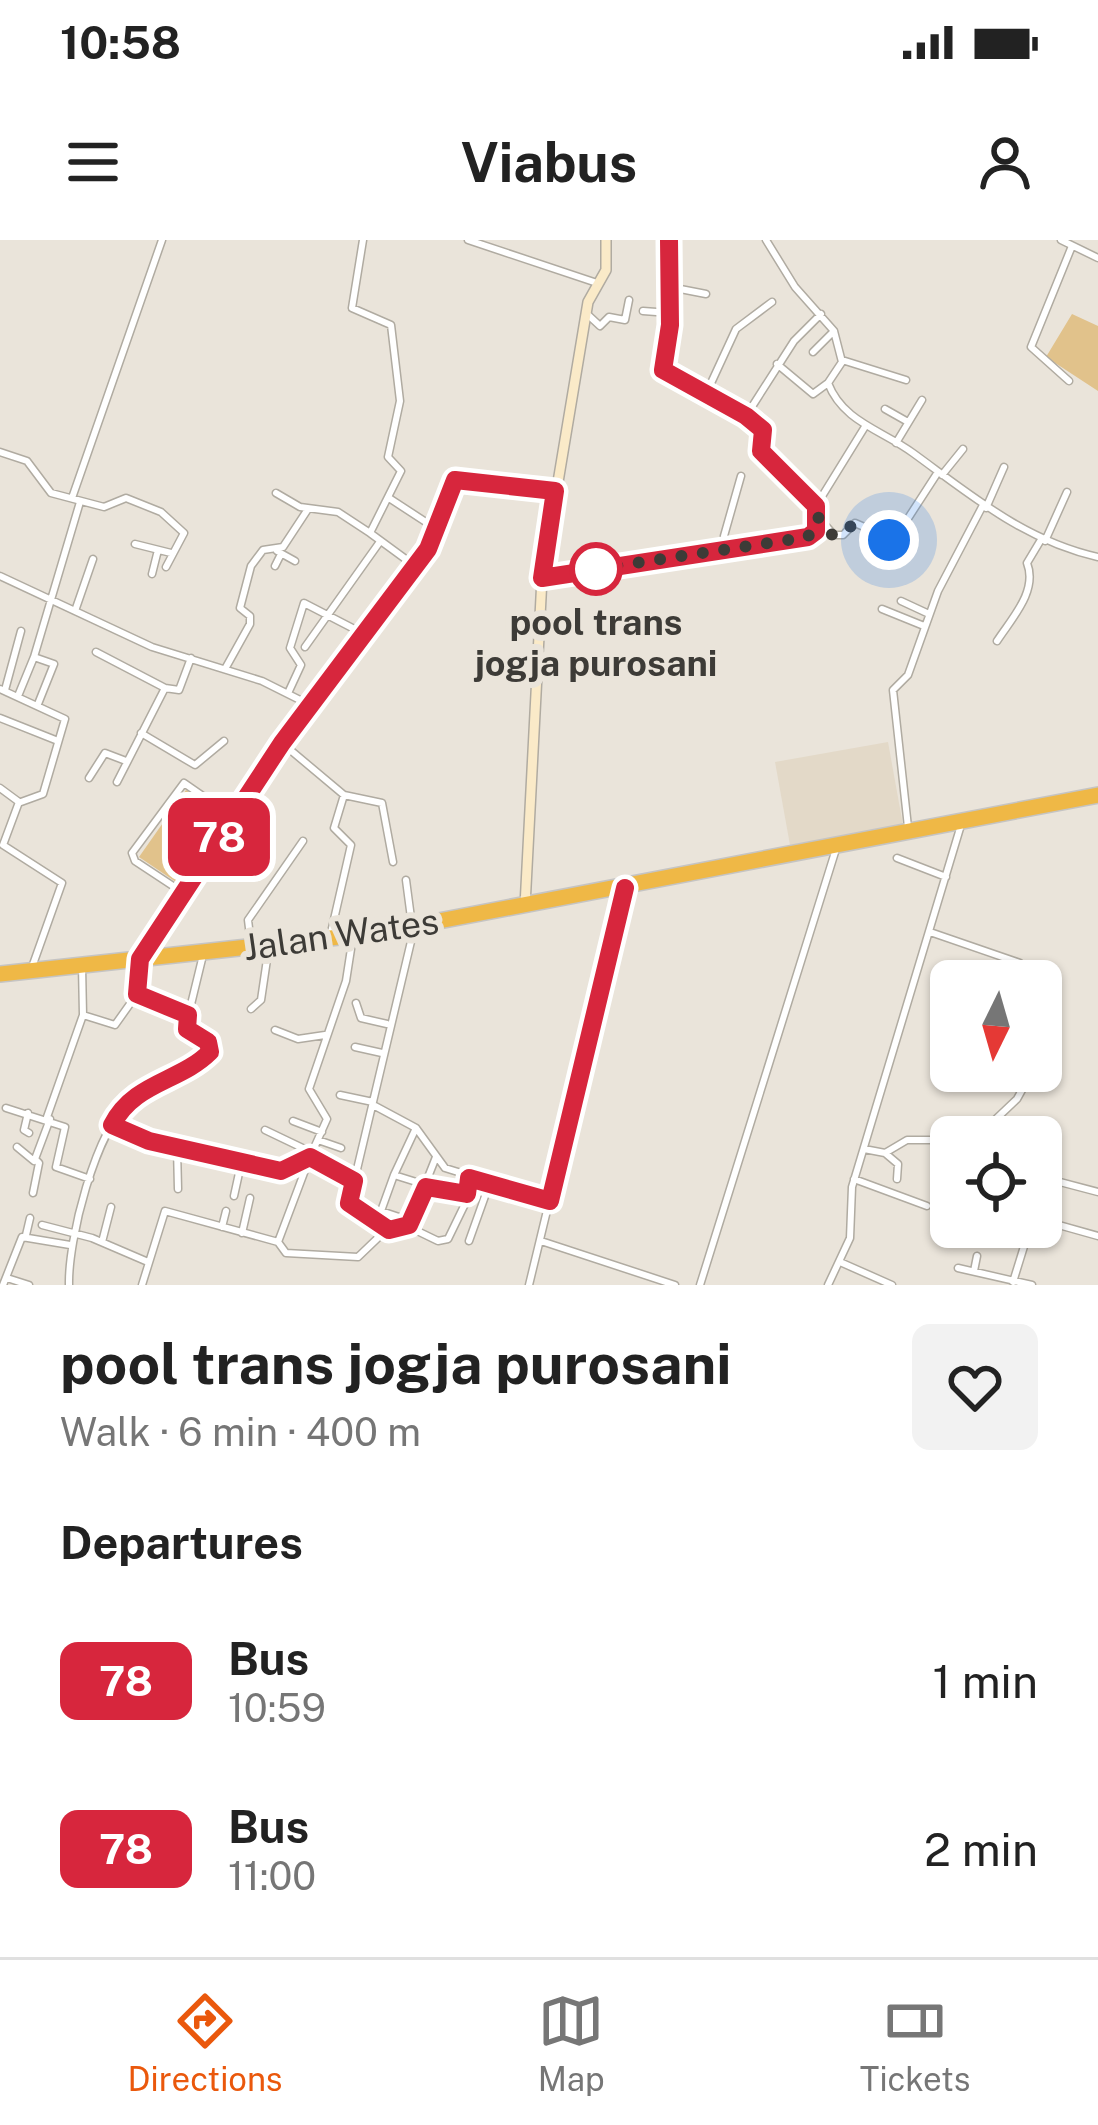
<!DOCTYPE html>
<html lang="en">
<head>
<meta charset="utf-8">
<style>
  body { margin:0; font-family:"Public Sans",sans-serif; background:#f2f2f2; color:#222; height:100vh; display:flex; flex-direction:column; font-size:45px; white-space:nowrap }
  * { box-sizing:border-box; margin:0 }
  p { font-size:39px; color:#767676 }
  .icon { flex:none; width:66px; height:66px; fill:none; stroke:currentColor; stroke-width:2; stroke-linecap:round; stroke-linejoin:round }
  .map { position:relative; height:1045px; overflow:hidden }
  .panel { display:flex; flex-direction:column; background:#fff; flex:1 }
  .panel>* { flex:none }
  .badge { padding:0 24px; border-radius:18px; font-size:42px; line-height:78px }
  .needle { width:78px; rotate:185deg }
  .controls { position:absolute; left:930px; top:720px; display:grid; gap:24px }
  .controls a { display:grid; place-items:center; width:132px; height:132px; border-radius:18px; background:#fff; box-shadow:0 3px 9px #0004; font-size:60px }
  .you { position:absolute; width:60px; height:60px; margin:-30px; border:9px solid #fff; border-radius:50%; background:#1a73e8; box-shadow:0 0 0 18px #1a73e833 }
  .map>.badge { position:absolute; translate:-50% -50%; box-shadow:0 0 0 6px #fff }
  h2 { padding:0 60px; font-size:45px; line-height:108px }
  .round { display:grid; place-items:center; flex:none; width:126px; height:126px; border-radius:18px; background:#f2f2f2 }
  .summary { display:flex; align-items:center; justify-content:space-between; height:204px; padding:0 60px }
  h1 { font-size:57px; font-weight:700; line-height:90px }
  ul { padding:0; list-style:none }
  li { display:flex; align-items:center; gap:36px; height:168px; padding:0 60px }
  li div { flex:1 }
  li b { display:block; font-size:45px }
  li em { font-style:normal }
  li .badge { min-width:132px; font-weight:700; text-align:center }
  .status { display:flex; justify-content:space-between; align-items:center; height:84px; padding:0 60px; background:#fff; direction:ltr }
  .status svg { height:33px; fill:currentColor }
  header { display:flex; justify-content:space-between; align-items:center; height:156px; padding:0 60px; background:#fff; font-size:54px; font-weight:700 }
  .tab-bar { display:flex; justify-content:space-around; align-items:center; height:168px; border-top:3px solid #e0e0e0; background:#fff; font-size:33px; color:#767676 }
  .tab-bar a { display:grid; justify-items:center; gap:6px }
  .tab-bar .active { color:#ea580c }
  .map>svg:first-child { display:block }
</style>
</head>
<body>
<div class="status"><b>10:58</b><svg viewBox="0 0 49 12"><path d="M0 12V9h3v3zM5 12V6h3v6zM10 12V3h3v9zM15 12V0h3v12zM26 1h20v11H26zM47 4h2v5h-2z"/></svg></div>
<header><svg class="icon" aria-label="menu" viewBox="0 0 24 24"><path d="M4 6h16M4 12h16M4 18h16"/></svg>Viabus<svg class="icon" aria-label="person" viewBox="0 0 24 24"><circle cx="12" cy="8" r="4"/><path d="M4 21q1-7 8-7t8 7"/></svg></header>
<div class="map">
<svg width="1098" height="1045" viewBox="0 0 1098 1045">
  <rect width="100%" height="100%" fill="#eae4da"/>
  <path fill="#e3d9c8" d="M888,502l15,83 -113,20 -15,-83z"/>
  <path fill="#e1c28b" d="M1072,74l26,12v65l-52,-34z
    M186,550l39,27 -46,67 -40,-27z"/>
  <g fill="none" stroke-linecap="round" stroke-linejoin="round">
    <defs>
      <path id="street" d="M363,0l-11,68 39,17 9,76 -12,56 13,14 -31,62 45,33
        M468,0l129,43
        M766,0l29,47 39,44 8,31 -14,21c15,39 54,47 85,70 58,42 112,88 185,104
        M1061,0l37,18
        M670,47l36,7
        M643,71l27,2 -1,-73
        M586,73l14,13 9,-9 16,3 4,-20
        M813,112l21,-21
        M842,120l64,20
        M777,124l36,30 15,-11
        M1069,141l-38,-34 41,-101
        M706,154l30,-65 36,-27
        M885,169l23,13
        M746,176l48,-75 27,-27
        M896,203l26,-43
        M0,212l27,9 24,32 53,14 22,-9 35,14 23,21 -18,34
        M942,235l21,-26
        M276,253l24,14 38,5 32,21
        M72,258l90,-258
        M389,258l49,32
        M816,266l50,-81
        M986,268l18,-41
        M818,277l16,18h9l12,-12 39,17 44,-68
        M1045,301l22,-49
        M135,304l36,9
        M727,309l-3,-13 17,-60
        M277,311l18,10
        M275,326l6,-12
        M152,334l6,-24
        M0,336l152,71 110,34 48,24
        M543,338l265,-41 8,-6v-25l-55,-55 1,-21 -99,-60 7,-57
        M901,361l28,13
        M882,369l42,17
        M75,371l18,-52
        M997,401c15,-23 41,-50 30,-78l15,-25
        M305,407l74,-104
        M96,412l69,36
        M225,429l25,-45v-8l-10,-8 11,-42 12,-16 20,-3 25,-38
        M0,449l65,30 -22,75 -22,8
        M5,450l16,-59
        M289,451l12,-26 -11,-17 14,-45 58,30
        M18,456l16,-39
        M38,464l16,-40 -20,-7 46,-155
        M0,478l58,23
        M141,493l54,32 29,-24
        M282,503l62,52 -10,33 17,17 -21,92
        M89,538l16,-25 21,8
        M117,542l48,-94 14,2 12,-32
        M0,548l19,14 -16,43 59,38 -31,87
        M344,555l38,8 11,59
        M908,587l-15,-137 15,-15 30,-84 44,-84
        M897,618l49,19
        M182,652l-47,-31 -3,-8 52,-70 49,34
        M930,692l90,31
        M251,704l-3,-24 55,-79
        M356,763l5,15 26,6
        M251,769l10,-9 8,-54
        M188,774l-51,-20 3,-35 142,-216 145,-194 26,-67 102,9
        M83,775l32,10 22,-31
        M275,790l23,9 27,-4
        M355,807l27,6
        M340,855l33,7
        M375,866l41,22 29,40 104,32
        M6,868l59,19 -9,40 34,12
        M28,873l-4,17 5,3
        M47,877l36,-102 -1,-49
        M293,881l29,11
        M113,885l36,16 132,30 29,-14 17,-38 -18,-30 37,-108 7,-45
        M416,888l-22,47 32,10
        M265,890l48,23
        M977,897l40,-38 11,-20
        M318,900l23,8
        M17,907l17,14
        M177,908l1,41
        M864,909l21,4 22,-13h44
        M885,913l13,11 -1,15
        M394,935l-13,36 30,10
        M1041,937l57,15
        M854,939l73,27
        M354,942l59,-249 -7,-53
        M426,948l41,6
        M33,953l6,-30 -4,-4 15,-40
        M234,956l7,-32
        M1041,958l8,-19
        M1041,980l57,16
        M42,985l50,13 56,24
        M407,986l31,15 10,-2 17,-35 4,-26
        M222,987l4,-16
        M242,993l8,-35
        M26,995l4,-17
        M469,1001l20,-56
        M541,1001l134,44
        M102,1002l9,-35
        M278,1002l32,-85 44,25 -5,21 40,27
        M840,1022l52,23
        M958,1028l74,17
        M974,1031l3,-15
        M7,1038l22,7
        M1013,1042l17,-55
        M3,1045l19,-48 48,8
        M69,1045c-1,-45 26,-154 62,-185 25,-21 56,-24 79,-48l-2,-10 -22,-17 17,-70
        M142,1045l23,-74 113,31 8,11 72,4 24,-23 27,-9 27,-68
        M529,1045l96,-397
        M700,1045l136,-436
        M828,1045l22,-47 2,-51 109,-362"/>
      <path id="secondary" d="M525,666l17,-328 46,-276 18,-32v-30"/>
      <path id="highway" d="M0,734l376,-41 722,-138"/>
    </defs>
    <use href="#street" stroke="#b0aba1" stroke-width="9"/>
    <use href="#secondary" stroke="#b0aba1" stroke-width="12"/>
    <use href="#highway" stroke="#c5c4c3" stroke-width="18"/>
    <use href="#street" stroke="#fff" stroke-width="6"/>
    <use href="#secondary" stroke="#faeac8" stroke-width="9"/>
    <use href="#highway" stroke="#efb846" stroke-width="15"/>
  </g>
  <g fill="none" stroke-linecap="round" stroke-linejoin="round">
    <defs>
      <path id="line" d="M625,648l-75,313 -81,-23 -2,16 -41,-7 -17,38 -20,5 -40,-27 5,-22 -44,-24 -29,14 -132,-30 -37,-16c22,-43 68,-43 98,-73l-2,-10 -21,-13 1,-14 -51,-21 3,-35 142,-216 146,-194 27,-69 100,11 -13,87 266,-41 8,-6v-25l-55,-55 2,-21 -17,-14 -83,-46 7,-45 -1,-85"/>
    </defs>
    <use href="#line" stroke="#fff" stroke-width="27"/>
    <use href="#line" stroke="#d7263d" stroke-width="18"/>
    <path stroke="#3d3b37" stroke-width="12" stroke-dasharray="0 21.6" d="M596,329l212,-32 10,-20 15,19 22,-12 34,16"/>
  </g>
  <circle fill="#fff" stroke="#d7263d" stroke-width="6" cx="596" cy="329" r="24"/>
  <g text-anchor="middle" stroke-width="12" stroke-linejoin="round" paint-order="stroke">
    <g font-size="36" font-weight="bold" fill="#3d3b37" stroke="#eae4da">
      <text x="596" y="395">pool trans<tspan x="596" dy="41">jogja purosani</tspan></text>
    </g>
    <g font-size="36" fill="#3d3b37" stroke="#eae4da">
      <text transform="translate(341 694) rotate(-8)" y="13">Jalan Wates</text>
    </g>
  </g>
</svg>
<div class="controls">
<a><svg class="needle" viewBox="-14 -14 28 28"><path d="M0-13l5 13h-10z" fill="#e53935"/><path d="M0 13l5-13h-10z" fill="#767676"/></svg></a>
<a><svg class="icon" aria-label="locate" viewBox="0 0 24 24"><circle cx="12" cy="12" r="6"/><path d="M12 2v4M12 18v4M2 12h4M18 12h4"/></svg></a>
</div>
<div class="you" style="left:889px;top:300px"></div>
<b class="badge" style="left:219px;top:597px;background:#d7263d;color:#fff">78</b>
</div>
<section class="panel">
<div class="summary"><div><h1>pool trans jogja purosani</h1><p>Walk · 6 min · 400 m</p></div><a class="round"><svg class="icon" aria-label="heart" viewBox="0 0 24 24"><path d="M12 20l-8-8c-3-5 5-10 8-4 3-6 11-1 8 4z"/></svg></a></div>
<h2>Departures</h2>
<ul>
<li><span class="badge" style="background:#d7263d;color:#fff">78</span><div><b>Bus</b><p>10:59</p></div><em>1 min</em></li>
<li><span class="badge" style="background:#d7263d;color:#fff">78</span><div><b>Bus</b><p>11:00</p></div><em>2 min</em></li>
</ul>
</section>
<nav class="tab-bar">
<a class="active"><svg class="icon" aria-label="directions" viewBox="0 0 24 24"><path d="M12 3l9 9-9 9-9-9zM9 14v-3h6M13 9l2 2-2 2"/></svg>Directions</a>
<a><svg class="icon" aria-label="map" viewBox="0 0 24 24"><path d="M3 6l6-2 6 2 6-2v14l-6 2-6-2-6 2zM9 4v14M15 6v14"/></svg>Map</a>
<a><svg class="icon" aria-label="tickets" viewBox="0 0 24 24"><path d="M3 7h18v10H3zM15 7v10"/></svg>Tickets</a>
</nav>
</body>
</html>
